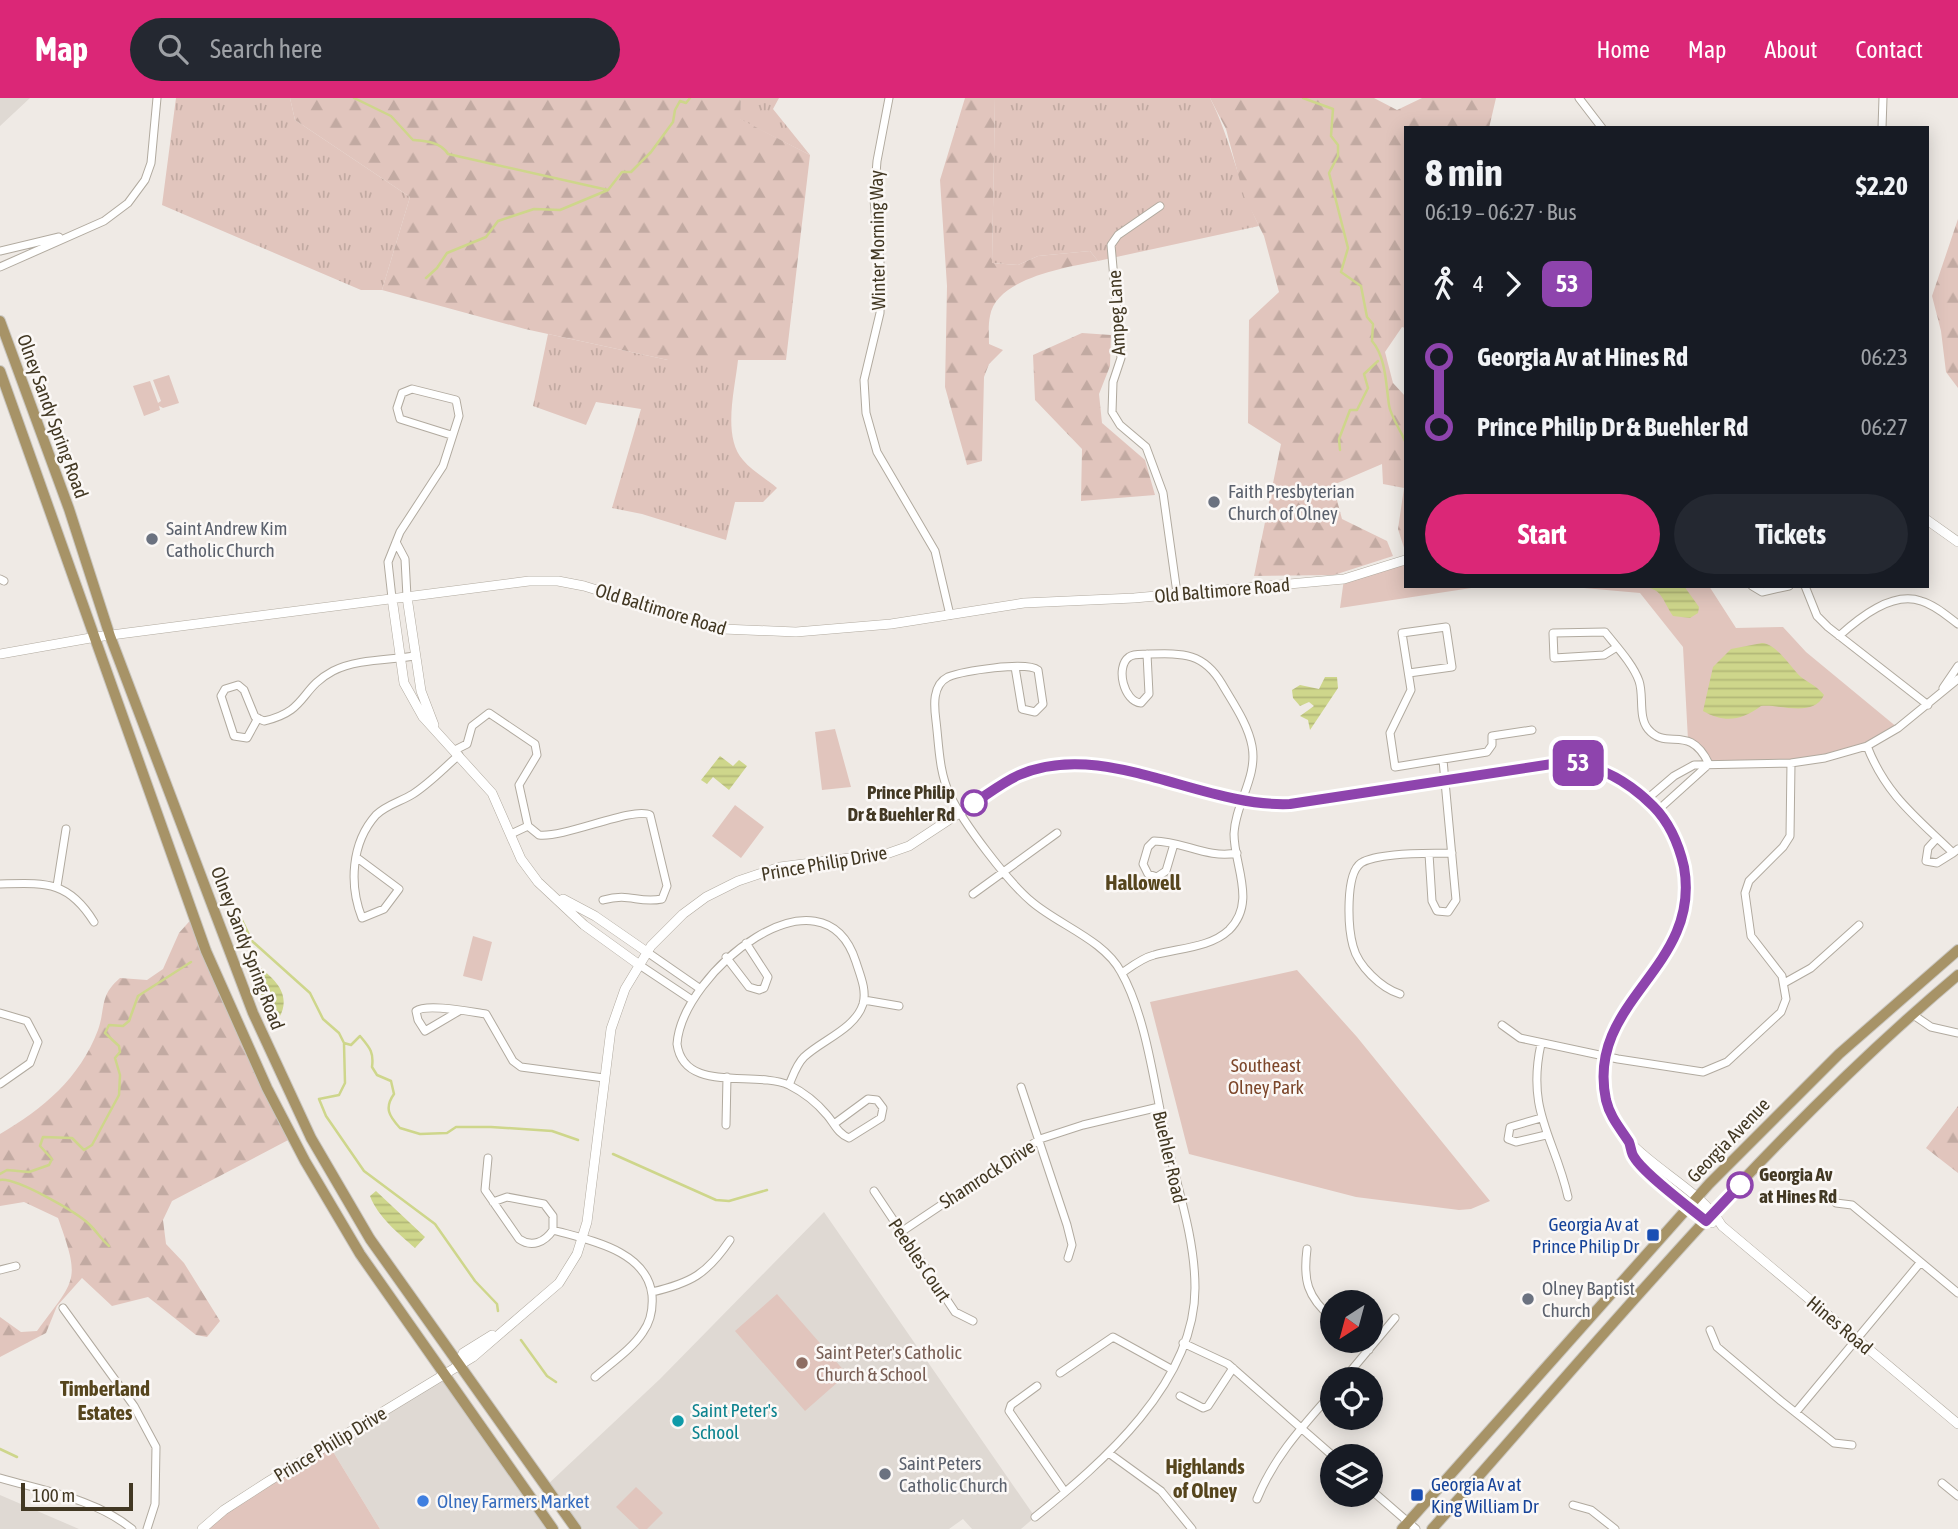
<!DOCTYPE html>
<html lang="en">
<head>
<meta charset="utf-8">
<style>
  body { margin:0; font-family:"Asap Condensed",sans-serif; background:#242831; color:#f1f3f6; height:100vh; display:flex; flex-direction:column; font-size:26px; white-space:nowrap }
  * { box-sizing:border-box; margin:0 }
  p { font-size:23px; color:#9ea1a6 }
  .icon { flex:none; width:38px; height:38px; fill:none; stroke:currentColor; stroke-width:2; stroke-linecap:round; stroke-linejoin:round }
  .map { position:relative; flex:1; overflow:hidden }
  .side { position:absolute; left:1404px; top:28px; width:525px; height:462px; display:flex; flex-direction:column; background:#171b24; border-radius:0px; box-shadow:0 4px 18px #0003 }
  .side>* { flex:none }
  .badge { padding:0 14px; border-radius:10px; font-size:24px; line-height:46px }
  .needle { width:46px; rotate:216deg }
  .tools { position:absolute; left:1320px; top:1192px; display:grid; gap:14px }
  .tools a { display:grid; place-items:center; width:63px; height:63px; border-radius:50%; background:#171b24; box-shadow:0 4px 18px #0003; font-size:35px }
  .scale { position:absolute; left:21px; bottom:18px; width:112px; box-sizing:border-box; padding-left:7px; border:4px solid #423823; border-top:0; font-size:19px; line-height:24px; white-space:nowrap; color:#423823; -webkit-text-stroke:5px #fbf8f6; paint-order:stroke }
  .map>.badge { position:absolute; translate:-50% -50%; box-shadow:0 0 0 4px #fff }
  .legs { display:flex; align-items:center; gap:10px; height:77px; padding:0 21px; font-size:23px }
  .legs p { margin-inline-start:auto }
  .overview { display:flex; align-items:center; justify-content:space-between; height:119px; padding:0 21px }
  h1 { font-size:38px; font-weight:700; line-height:52px }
  .button { display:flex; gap:14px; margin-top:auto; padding:14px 21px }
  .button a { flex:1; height:80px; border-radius:42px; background:#db2777; color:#fff; font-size:28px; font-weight:700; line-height:80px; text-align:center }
  .button a+a { background:#242831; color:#f1f3f6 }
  ul { padding:0 21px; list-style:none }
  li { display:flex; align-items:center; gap:24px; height:70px; font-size:26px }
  li i { display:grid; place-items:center; width:10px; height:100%; margin:0 9px; background:currentColor }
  li i::after { content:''; width:18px; height:18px; margin:-9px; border:5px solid; border-radius:50%; background:#171b24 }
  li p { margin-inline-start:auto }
  li:first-child i { background:linear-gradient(#0000 50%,currentColor 0) }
  li:last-child i { background:linear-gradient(currentColor 50%,#0000 0) }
  header { display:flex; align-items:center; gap:42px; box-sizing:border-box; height:98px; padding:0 35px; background:#db2777; color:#fff }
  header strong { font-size:33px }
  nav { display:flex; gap:38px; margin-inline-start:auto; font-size:24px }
  .search { width:490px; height:63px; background:#242831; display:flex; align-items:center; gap:18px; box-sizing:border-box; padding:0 24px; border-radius:38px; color:#9ea1a6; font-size:26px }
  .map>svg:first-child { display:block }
</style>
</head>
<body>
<header>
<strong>Map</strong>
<div class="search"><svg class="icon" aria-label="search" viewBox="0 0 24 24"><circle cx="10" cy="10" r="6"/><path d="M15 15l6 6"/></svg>Search here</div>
<nav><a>Home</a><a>Map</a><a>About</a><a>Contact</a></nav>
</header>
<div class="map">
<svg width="1958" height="1431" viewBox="0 0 1958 1431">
  <defs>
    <pattern id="grass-tufts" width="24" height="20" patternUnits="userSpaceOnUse" patternTransform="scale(1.75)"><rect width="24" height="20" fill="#e1c5bd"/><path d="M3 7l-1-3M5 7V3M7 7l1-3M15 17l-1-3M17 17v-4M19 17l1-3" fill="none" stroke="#c2aaa2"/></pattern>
    <pattern id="forest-firs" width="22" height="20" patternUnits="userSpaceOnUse" patternTransform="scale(1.75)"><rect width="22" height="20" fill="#e1c5bd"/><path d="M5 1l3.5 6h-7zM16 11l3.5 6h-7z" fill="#c2aaa2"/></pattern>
    <pattern id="water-rules" width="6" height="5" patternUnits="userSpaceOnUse" patternTransform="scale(1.75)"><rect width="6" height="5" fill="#ced68b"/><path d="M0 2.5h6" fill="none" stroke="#b2b878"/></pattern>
  </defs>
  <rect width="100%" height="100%" fill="#efeae5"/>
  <path fill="#dfd9d3" d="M0,0h30l-30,28z
    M824,1114l211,305 -14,12h-49l-9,-10 -14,10h-372l-31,-43 114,-107z
    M443,1276l110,155h-173l-51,-84z
    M0,1397l79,34h-79z"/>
  <path fill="url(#grass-tufts)" d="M176,0h114l5,22 115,77 -28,93h-21l-199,-85z
    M741,0h38l-6,11 37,46 -71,-36z
    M995,0h215c21,41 28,86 49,128l-161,35 -8,-10 -52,5 -20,9 -26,-2z
    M548,236l120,26h70c-3,29 -16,76 5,100 9,11 24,19 34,28l-14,14h-28l-9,38 -84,-26 -30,-6 29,-99 -45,-7 -10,23 -53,-19z"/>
  <path fill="url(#forest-firs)" d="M290,0h451l-1,21 70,36 -24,205h-118l-143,-31 -143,-39 28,-93 -115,-77z
    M965,0h30l-3,165 26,2 20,-9 52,-5 8,10c-30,6 -102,17 -108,55 -2,9 -1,19 -1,28l14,6 -14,14 -5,13 -2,84 -15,4 -22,-78 2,-101 -7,-106z
    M1210,0h164l23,12 25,-12h74l-7,30h-84v200l-3,-1 -17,25 8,31 12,13v155l-7,-22 6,-41 -21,-4 -1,-20 -49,21 9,34 45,22 6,15 -59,19 -80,1 27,-132 -33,-21 1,-103 30,-28 -15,-56 -20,-40 -18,-67z
    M1958,121v169l-12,-16 -5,-41 -9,-35z
    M1082,235l29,2 -1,31 -11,28 3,29 43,37 10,35 -74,6 1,-52 -47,-49 -2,-45z
    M194,818l98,222 -120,63 -9,19 3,24 18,19 36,58 -13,16 -11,-2 -48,-38 -36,9 -30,-28 -25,28 -11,27 -46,24v-40l21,15 16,-1c39,-53 44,-49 21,-113l-34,-16 -24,4v-72c43,-25 80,-56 98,-104 8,-23 1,-34 22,-52l27,2 16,-11 16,-36z
    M1958,1008v67l-32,-25z"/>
  <path fill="#e1c5bd" d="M169,277l10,28 -16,5 -4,-2 1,4 -16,6 -11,-30 17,-5 8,22 3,-2 -8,-21z
    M1405,462v26h304l27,42 47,-1 23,25 92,76c-66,38 -116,33 -189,36l-21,-24 -5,-93 -43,-54 -56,-5 -106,-1 -138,21 4,-29z
    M835,631l16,58 -29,3 -7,-58z
    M735,707l29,22 -23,31 -29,-22z
    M473,838l19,6 -10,39 -19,-5z
    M1297,872l60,67 133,164 -19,8 -12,1 -103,-13 -167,-43 -39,-152z
    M777,1196l70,80 -42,37 -70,-80z
    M329,1347l51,84h-178z
    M636,1389l27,26 -16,16h-8l-23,-22z"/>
  <path fill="url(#water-rules)" d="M1637,488h47l15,21 -1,6 -8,5 -17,-2c-13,-20 -10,-28 -36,-30z
    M1762,545c15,1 28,24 39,34 8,6 17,10 23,18 -11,23 -42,9 -63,11 -20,15 -37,17 -58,5l10,-44 18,-18z
    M1325,579h12l1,11 -28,42 -2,-10 -8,-4 14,-10 -5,-4 -9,4 -7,-8 -1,-8 8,-5 19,4z
    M720,658l13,10 6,-6 8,6 -18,24 -16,-13 -6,7 -6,-4z
    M255,865c18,15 38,30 24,55l-7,-1 -21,-44z
    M376,1093l49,46 -10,11c-17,-15 -37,-31 -45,-52z"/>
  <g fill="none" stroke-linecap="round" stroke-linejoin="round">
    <path stroke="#ced68b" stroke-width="2.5" d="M354,0l37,18 22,24c13,1 28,2 35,14l160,36 14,-18h9l20,-20 22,-30 2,-12 5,-9 6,2 4,-5
      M1303,0l30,11 -2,27 7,9v11l-9,17 19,75 -7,24 20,14 6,31 6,7 -1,17c14,16 14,44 17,64 1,10 12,26 16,36
      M426,180l11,-10 10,-15 39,-16 12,-16 36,-12 26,1 48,-20
      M1340,352l-1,-11 11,-29h7l11,-22 -4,-14 14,-13
      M233,812l7,6 12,25 58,52 13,26 16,14 5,10 7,2 9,-9c10,12 14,16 12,31l5,8 14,6 3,13c-10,14 -5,22 6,34l20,6 27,-1 9,-6h35l61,4 26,9
      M344,946l1,39 -6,12 -20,4 7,17 38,55 71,53 40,57 22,23 1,7
      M613,1056l103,46 13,1 38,-11
      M0,1076l7,-4 22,2 20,-7 3,-6 -12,-13 3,-9 29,1 12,12 8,-5 27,-50 1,-20 -5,-17 5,-6 -1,-6 -14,-13 4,-8 14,1 6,-5 9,-25 53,-34
      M0,1082c16,-3 78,33 90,45 7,7 11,14 19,21
      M521,1242l26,36 9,6
      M0,1351l17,8"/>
    <defs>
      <path id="minor" d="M889,0l-12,63 -3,39 7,73 -1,40 -16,67 2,33 11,39 58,99 15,64
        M1579,0l23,30
        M1882,30l1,-30
        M1160,108l-42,29 -7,10 10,113 -8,24 -1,30 8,13 26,22 17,46 14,100
        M0,153l59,-14
        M0,169l104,-46 24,-18 17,-23 6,-17 6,-65
        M396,444l9,17 2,38
        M0,481l4,2
        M1752,488l10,6 27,-6
        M1805,488l12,30 11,11 100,78
        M392,500l-4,-36 12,-30 43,-66 16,-50 -3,-16 -44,-11 -10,4 -5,15 3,11 51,16
        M1839,538c20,-18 53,-45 82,-35 14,4 26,15 37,23
        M1617,549l-13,8 -50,3 -1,-25 52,-1c11,14 28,32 34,49 5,14 -1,36 9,48 19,23 41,-7 61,35
        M1015,569l7,42 13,3 8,-8 -5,-34c-12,-9 -75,1 -90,7 -16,8 -14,29 -12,44 3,24 3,52 14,74 13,28 58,87 82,107 27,23 72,38 89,70 25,44 33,112 44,162 11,50 30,102 30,154 0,95 -93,175 -160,229
        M1409,575l43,-6 -6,-40 -44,6 9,57 -21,43 5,34 92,-15 5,-7v-9l40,-6
        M1943,590l15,-22
        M258,620l-11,20 -13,-2 -13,-40 4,-7 13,-4 6,5 11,27 9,4c44,-10 35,-32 69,-50 23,-12 57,-11 82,-15
        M1867,648c19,49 49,71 86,107l5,-4
        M455,652l12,-6 5,-18 17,-13 46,31 2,11 -18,30 9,41 11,9c26,3 95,-29 111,-20l17,71 -5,13c-25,5 -31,-7 -59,1
        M1646,702l28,-24 20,-11 97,-2 34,-5 42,-12 31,-18 60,-49
        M1657,713l51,-46
        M511,736l17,-8
        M1937,740l-9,10 -2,13 11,2 16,-10
        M1174,746l-8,27 -9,6 -9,-3 -5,-10 5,-17 6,-6c29,0 53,18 83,12
        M1429,756l3,47 5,10 11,1 8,-12 -13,-140
        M356,759l43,32 -15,20 -22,9c-13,-33 -11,-75 14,-103 10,-10 26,-14 37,-21 17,-11 31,-26 46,-39
        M0,786c45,-1 68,-4 94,38
        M57,788l9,-57
        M973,796l84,-61
        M647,854l52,36
        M726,859l23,30 10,3 5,-2 4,-11 -22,-34
        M638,866l54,36
        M1122,875c10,-7 20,-15 32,-18 24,-7 56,-7 75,-25 28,-28 5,-64 5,-96 1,-30 24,-57 18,-88 -4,-22 -19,-43 -30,-62 -18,-31 -39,-31 -72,-30 -7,1 -15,-1 -21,3 -14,10 -5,45 12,46l8,-9 -2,-40
        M1786,884l25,-14 48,-43
        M1400,896c-19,-6 -42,-28 -47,-48 -5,-18 -8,-72 8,-83 18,-11 68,-9 91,-10
        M864,902l35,6
        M459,913l-34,20 -7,-11 -2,-9c11,-8 55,1 70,3l27,47 8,6 83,11
        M0,915l27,8 11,21 -8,21 -30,21
        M1912,916l19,13 27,6
        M1502,927l18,13 98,21 85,13 24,-10 54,-50 5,-13 -4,-23 -31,-40 -6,-43 4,-12 34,-34 7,-11 1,-73
        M1541,946c-15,68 14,94 27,153
        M789,987c4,-9 7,-20 15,-28 18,-17 51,-28 59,-53 4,-14 -3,-29 -7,-42 -33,-103 -174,10 -179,82 7,50 76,26 112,41 14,7 28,18 38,30 7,8 11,19 22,23l32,-20 2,-10 -6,-8 -9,-1 -34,25
        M1021,989l46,138 5,20 -4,13
        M1541,1020l-31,9 -2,12 8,3 30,-7
        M726,1027l1,-48
        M488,1060l-3,32 34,49c13,9 26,3 34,-9
        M874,1093l81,121 18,9
        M493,1104l14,-5 37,7 9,12v14c35,10 94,20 99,65 1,13 -1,26 -9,37 -11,17 -32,31 -48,45
        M1836,1105l16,2 106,88
        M901,1134l139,-93 43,-14 76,-18
        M1307,1151c-4,31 0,48 25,69
        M0,1172l16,-4
        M652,1194c39,-9 55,-18 78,-52
        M63,1210l71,98 22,41 -1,57 -8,25
        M1710,1232l7,17 64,54 53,42 18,2
        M1358,1242l11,10
        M1183,1245l45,21 105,92
        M1060,1275l53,-36 58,32
        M1344,1281l51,-61
        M1037,1288l-26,19 -2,6 56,81
        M1180,1298l23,12 5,-2 25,-38
        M1796,1314l124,-149
        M1110,1356l51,37 31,38
        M0,1380c44,13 96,21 132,51
        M1942,1385l16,13
        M1370,1391l46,40
        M1257,1401c17,-42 45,-72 75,-106
        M1573,1407l18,5 24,19"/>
      <path id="tertiary" d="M1927,422l31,22
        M407,499l14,94 13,34
        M392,500l12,85 19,34 69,76 29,66 17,23 46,43 54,39
        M0,556l96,-17 433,-56h29l26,5 139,43 73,3 95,-8 133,-21 110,-5 210,-19 61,-19
        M563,801l32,17 52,36
        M1629,1045l5,15 9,10 69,55
        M460,1264l3,-9 29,-18
        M202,1431l22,-19 45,-29 204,-124 86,-74 18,-29 10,-32 24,-193 14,-40 26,-43 32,-32 23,-17 32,-16 42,-14 109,-14 20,-7 99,-65 34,-13 29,-5 35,4 136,35 20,3 28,-1 275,-42c35,3 63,19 88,44 16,16 26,38 30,61 20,101 -95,131 -77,232 11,58 87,79 116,127l236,198"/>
      <path id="primary" d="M0,223l69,188 41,127 143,377 58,125 59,101 206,290
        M0,273l206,580 61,137 38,73 55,93 193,275
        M1402,1431l307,-345 130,-130 119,-104
        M1432,1431c169,-190 331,-390 526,-554"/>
    </defs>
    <use href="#minor" stroke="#b1aa9f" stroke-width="9"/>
    <use href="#tertiary" stroke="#b1aa9f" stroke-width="10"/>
    <use href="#primary" stroke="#cac7c1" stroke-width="12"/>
    <use href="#minor" stroke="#fff" stroke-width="7"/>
    <use href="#tertiary" stroke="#fff" stroke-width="9"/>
    <use href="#primary" stroke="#a79367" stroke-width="10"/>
  </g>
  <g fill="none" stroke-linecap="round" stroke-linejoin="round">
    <defs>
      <path id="line-1" d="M974,705c14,-9 29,-21 45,-28 85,-37 183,33 271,29l275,-42c35,3 63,19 88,44 16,16 26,39 31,61 18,102 -99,133 -78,233 4,17 14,28 23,42 2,5 2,11 5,15 10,17 55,50 72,64l34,-36"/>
    </defs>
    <use href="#line-1" stroke="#fff" stroke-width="16"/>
    <use href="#line-1" stroke="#8e44ad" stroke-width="10"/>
  </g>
  <g fill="#6b7280" stroke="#fbf8f6" stroke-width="2.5">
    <circle cx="1214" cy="404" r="7"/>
    <circle cx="152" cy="441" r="7"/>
    <circle cx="1528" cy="1201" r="7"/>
    <circle cx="885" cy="1376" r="7"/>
  </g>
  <g fill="#fff" stroke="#8e44ad" stroke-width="3.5">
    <circle cx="974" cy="705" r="12"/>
    <circle cx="1740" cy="1087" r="12"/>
  </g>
  <g fill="#1a4fb4" stroke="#fbf8f6" stroke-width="2.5">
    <rect x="1646" y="1130" width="14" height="14" rx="3.5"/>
    <rect x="1410" y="1390" width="14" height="14" rx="3.5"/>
  </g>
  <circle fill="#8d6e63" stroke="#fbf8f6" stroke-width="2.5" cx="802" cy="1265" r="7"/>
  <circle fill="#0f9aa8" stroke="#fbf8f6" stroke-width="2.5" cx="678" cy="1323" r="7"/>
  <circle fill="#3f7fe0" stroke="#fbf8f6" stroke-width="2.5" cx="423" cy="1403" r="7"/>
  <g text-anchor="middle" stroke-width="5" stroke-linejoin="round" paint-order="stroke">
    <g font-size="19" fill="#423823" stroke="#fbf8f6">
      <text transform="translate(877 142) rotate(-91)" y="7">Winter Morning Way</text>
      <text transform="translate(1116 215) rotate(-93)" y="7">Ampeg Lane</text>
      <text transform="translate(53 318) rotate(70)" y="7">Olney Sandy Spring Road</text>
      <text transform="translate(1222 492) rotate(-5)" y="7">Old Baltimore Road</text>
      <text transform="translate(661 511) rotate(17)" y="7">Old Baltimore Road</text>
      <text transform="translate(824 765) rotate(-10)" y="7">Prince Philip Drive</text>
      <text transform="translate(248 850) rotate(69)" y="7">Olney Sandy Spring Road</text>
      <text transform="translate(1728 1042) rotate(-46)" y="7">Georgia Avenue</text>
      <text transform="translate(1170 1059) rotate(77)" y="7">Buehler Road</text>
      <text transform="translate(987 1076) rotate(-33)" y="7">Shamrock Drive</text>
      <text transform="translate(920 1162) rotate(56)" y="7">Peebles Court</text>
      <text transform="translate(1840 1227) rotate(40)" y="7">Hines Road</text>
      <text transform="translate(330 1346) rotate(-31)" y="7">Prince Philip Drive</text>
    </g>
    <g font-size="19" fill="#5b616d" stroke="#fbf8f6" text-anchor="start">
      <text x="1228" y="400">Faith Presbyterian<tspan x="1228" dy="22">Church of Olney</tspan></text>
      <text x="166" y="437">Saint Andrew Kim<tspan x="166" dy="22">Catholic Church</tspan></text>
      <text x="1542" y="1197">Olney Baptist<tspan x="1542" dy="22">Church</tspan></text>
      <text x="899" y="1372">Saint Peters<tspan x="899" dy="22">Catholic Church</tspan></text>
    </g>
    <g font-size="19" font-weight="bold" fill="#423823" stroke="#fbf8f6" text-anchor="end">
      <text x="955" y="701">Prince Philip<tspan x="955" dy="22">Dr &amp; Buehler Rd</tspan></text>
      <text x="1759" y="1083" text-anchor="start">Georgia Av<tspan x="1759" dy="22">at Hines Rd</tspan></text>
    </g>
    <g font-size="19" fill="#7c462a" stroke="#fbf8f6">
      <text x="1266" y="974">Southeast<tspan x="1266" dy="22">Olney Park</tspan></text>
    </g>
    <g font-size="19" fill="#164399" stroke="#fbf8f6" text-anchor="end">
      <text x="1639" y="1133">Georgia Av at<tspan x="1639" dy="22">Prince Philip Dr</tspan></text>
      <text x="1431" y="1393" text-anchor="start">Georgia Av at<tspan x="1431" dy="22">King William Dr</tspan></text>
    </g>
    <g font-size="19" fill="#785e54" stroke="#fbf8f6" text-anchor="start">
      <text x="816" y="1261">Saint Peter's Catholic<tspan x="816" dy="22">Church &amp; School</tspan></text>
    </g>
    <g font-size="19" fill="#0d838f" stroke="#fbf8f6" text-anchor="start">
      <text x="692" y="1319">Saint Peter's<tspan x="692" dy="22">School</tspan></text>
    </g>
    <g font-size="19" fill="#366cbe" stroke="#fbf8f6" text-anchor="start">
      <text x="437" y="1410">Olney Farmers Market</text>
    </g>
    <g font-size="21" font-weight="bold" fill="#56451d" stroke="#fbf8f6">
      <text x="1143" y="792">Hallowell</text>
      <text x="105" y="1298">Timberland<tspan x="105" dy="24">Estates</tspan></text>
      <text x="1205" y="1376">Highlands<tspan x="1205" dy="24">of Olney</tspan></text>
    </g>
  </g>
</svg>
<div class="tools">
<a><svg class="needle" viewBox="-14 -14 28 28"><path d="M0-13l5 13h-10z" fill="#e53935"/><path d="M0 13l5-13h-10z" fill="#9ea1a6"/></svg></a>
<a><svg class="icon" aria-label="locate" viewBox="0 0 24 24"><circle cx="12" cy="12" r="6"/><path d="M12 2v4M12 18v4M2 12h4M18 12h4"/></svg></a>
<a><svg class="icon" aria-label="layers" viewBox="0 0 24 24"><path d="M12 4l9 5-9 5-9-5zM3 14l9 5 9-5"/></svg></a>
</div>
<div class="scale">100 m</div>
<b class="badge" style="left:1578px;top:665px;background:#8e44ad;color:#fff">53</b>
<section class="side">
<div class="overview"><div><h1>8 min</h1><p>06:19 – 06:27 · Bus</p></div><b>$2.20</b></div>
<div class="legs"><svg class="icon" aria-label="walk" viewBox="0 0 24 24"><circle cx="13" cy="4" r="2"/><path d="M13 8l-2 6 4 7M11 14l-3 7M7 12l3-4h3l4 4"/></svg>4<svg class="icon" aria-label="forward" viewBox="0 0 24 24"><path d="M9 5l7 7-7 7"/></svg><b class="badge" style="background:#8e44ad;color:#fff">53</b></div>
<ul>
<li><i style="color:#8e44ad"></i><b>Georgia Av at Hines Rd</b><p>06:23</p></li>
<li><i style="color:#8e44ad"></i><b>Prince Philip Dr &amp; Buehler Rd</b><p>06:27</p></li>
</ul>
<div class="button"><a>Start</a><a>Tickets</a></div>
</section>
</div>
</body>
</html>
